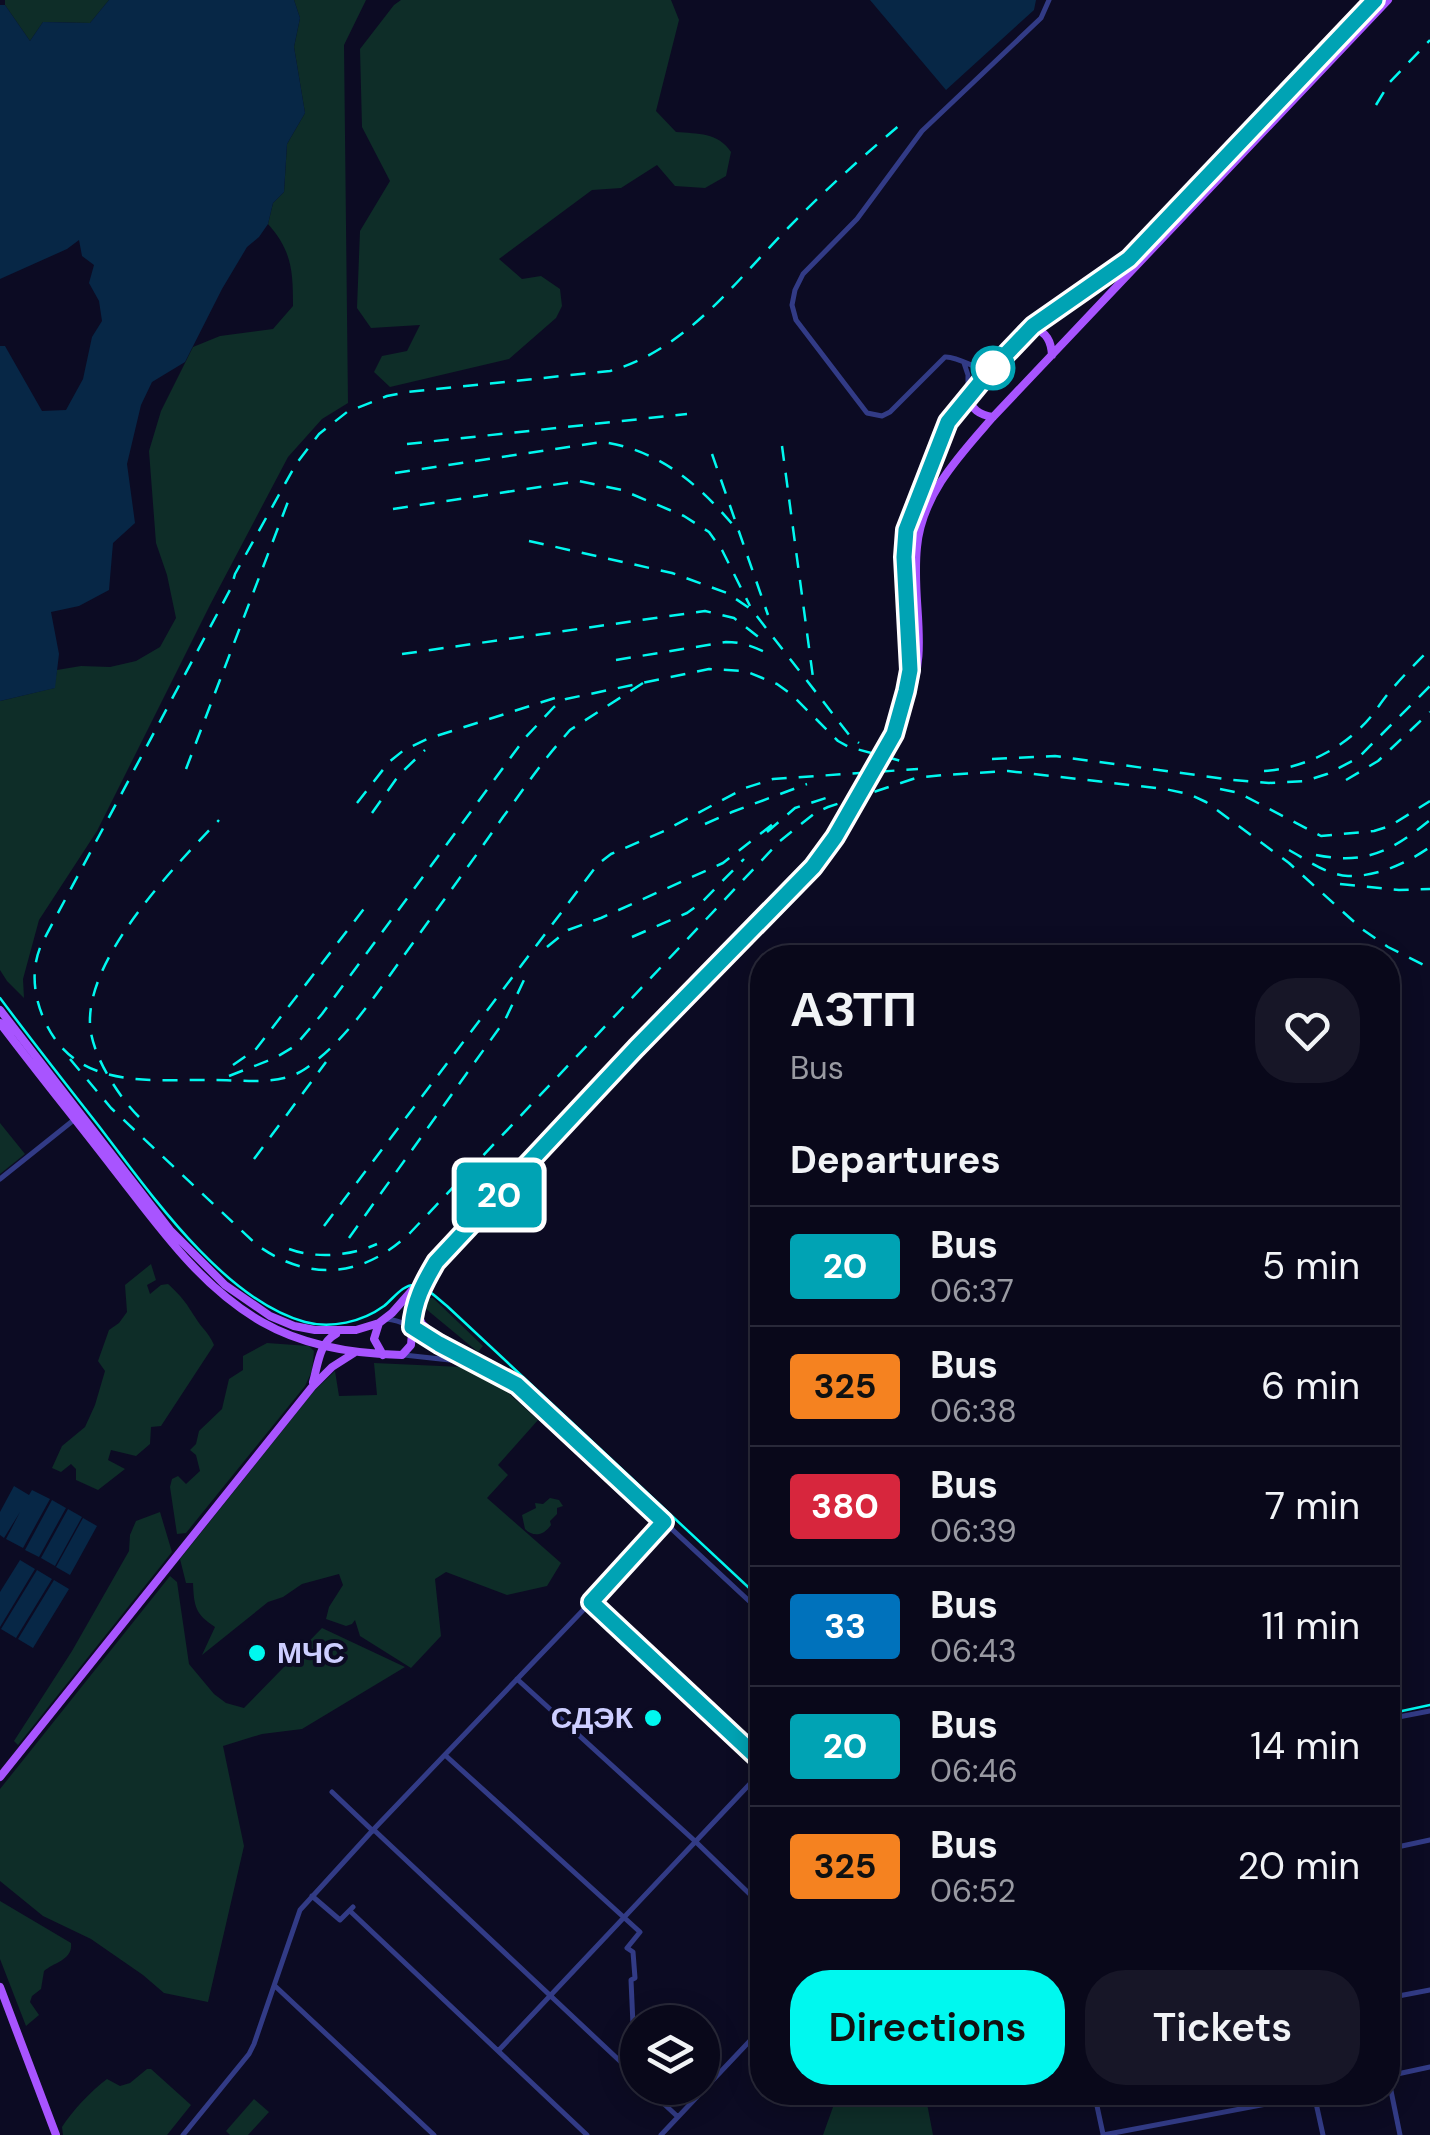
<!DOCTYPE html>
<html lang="en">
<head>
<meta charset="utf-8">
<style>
  body { margin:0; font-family:"DM Sans",sans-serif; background:#171627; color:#f1f3f6; height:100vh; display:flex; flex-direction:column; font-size:38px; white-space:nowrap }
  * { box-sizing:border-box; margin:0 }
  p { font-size:32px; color:#999aa2 }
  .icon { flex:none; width:55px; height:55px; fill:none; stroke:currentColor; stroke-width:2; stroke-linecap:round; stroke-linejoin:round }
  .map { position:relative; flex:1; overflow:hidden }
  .sheet { position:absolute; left:750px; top:945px; width:650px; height:1160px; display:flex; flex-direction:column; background:#09081a; border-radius:40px; box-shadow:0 5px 25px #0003,0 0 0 2px #292939 }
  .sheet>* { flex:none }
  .badge { padding:0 20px; border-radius:8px; font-size:35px; line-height:65px }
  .fabs { position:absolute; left:620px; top:2005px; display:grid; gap:20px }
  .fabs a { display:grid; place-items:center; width:100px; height:100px; border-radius:50%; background:#09081a; box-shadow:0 5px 25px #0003,0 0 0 2px #292939; font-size:50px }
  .map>.badge { position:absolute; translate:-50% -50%; box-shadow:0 0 0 5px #fff }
  h2 { padding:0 40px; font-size:38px; line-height:90px }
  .round { display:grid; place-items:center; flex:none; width:105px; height:105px; border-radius:40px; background:#171627 }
  .summary { display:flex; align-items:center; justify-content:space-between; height:170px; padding:0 40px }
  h1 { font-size:48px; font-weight:600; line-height:75px }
  .cta { display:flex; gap:20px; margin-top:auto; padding:20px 40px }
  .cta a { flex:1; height:115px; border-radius:40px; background:#00f8ef; color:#111; font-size:40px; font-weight:600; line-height:115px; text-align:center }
  .cta a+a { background:#171627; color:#f1f3f6 }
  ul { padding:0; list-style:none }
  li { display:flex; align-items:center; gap:30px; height:120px; padding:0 40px; border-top:2px solid #292939 }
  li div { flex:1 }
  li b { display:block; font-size:38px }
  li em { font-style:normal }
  li .badge { min-width:110px; font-weight:700; text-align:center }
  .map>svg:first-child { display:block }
</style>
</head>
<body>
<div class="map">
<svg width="1430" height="2135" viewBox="0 0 1430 2135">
  <rect width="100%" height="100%" fill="#0c0b23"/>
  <path fill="#0e2d28" d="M5,0h104l-19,23 -47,-1 -13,19 -25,-36z
    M294,0h72l-22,45 4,358 -26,16 -34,38 -78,148 -113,226 -58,89 -16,59 1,19 -17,-17 -7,-11v-269l54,-13 3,-18 24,-4 29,1 26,-6 24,-14 16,-29 -9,-43 -11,-32 -7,-92 12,-40 32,-64 27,-11 53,-7 20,-23c0,-35 -1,-55 -25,-82l5,-21 11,-11 3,-48 18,-31 -11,-66 6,-29z
    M401,0h270l8,20 -23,91 20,21c22,2 42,0 55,20l-5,24 -21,12 -30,-2 -18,-21 -36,23 -29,2 -93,69 23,20 19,-3 19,13 2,17 -6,12 -47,41 -119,28 -16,-15 8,-16 25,-5 13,-26 -49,3 -14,-20 3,-77 30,-50 -28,-54 -2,-78 34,-44z
    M0,1123l25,31 -25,20z
    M151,1264l5,16 -9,5 3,9 11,-9 7,-1c14,13 17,17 27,33 7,12 13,14 19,28l-53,81 -10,1 -1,17 -14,12 -25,-6 -3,10 17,9 -27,21 -22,-10v-11l-5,-5 -10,8 -9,-4 10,-22 23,-19 10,-22 10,-34 -7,-10 11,-31 10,-7 8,-11 -2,-27z
    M430,1298h3l50,48 -5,6 -52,-43 -1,-3z
    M267,1343l42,3 5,5 -2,20 -7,15 -119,147 -9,1 -7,-47 2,-8 6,-3 8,8 14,-13 -4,-16 -6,-5 6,-6 3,-13 23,-22 7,-30 14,-9v-14z
    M374,1363l88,4 32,13 44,40 -40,45 10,10 -21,23 74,65 -14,23 -40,9 -61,-23 -11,7 6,57 -30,32 -51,-32 -5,-16 -3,4 -6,2 -20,-7 3,-12 14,-22 -4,-11 -37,10 -19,13 -15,5 -66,53 13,-28c-20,-13 -21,-21 -22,-44h-7l-6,-24 134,-168 21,-20 4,25 38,-1z
    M550,1498l9,2 4,6 -6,2v6l-7,7 1,4c-7,10 -17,13 -26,4l-3,-14 14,-7 -1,-5 8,1z
    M160,1512l12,40 -154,193 -4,-4 58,-90 57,-100 1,-16 6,-14z
    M170,1576l7,6 12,82 25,30 12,9 18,5 78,-80 83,39 -103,62 -40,5 -39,12 21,100 -36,156 -44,-9 -21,-18 -52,-36 -48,-23 -43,-35v-92z
    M0,1901l71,42c2,17 -17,19 -27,28l-3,18 -9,7 -2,6 9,13 -13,11 -26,-67z
    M147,2069h4l40,36 -24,30h-104l-1,-8c11,-17 28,-35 45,-48l13,7 10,-3z
    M838,2093h87l8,42h-110z
    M254,2099l15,13 -21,23h-18l-4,-4z"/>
  <path fill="#072746" d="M109,0h185l6,18 -6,29 11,66 -18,31 -3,48 -11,11 -5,21 -9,13 -12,10 -25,42 -37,73 -33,20 -11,23 -14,59 8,59 -22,20 -4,47 -30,16 -28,6 8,42 -4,34 -55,13v-355h5l37,65 24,-1 17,-31 9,-42 10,-16 -3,-20 -10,-18 5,-18 -12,-9 -3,-16 -12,9 -67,30v-274h5l25,36 13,-19 47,1z
    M870,0h166l-2,10 -88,80z
    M14,1486l15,9 3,-5 18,9 -27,49 -17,-9 14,-27 -16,26 -4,-3v-23z
    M52,1500l14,8 -27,49 -14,-7z
    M68,1509l14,8 -27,49 -14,-8z
    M83,1518l14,8 -27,49 -14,-8z
    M20,1560l15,9 -35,58v-35z
    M37,1570l15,9 -36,59 -15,-9z
    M54,1580l15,9 -36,59 -15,-9z"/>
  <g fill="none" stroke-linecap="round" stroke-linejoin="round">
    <path stroke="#323b86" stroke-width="5" d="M964,363l4,12v19
      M989,372c-14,-4 -33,-16 -44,-15l-55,55 -8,4 -15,-3 -71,-93 -4,-15 3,-15 8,-16 54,-55 65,-88 119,-113 8,-18
      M0,1179l75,-60
      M386,1319c23,2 38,17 57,28
      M453,1351l64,34 245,228
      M404,1355l64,7
      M591,1603l171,159
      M517,1679l179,163 66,64
      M1388,1719l42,-8
      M445,1755l195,177 -13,16 6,4 2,26 -4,2 2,45
      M332,1792l41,39
      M374,1830l264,248
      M1388,1849l42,-9
      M312,1896l28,24 13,-13
      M350,1911l237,224
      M275,1986l159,149
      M1388,1998l42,-8
      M499,2050l263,-279
      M1388,2076l12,59
      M1388,2076l42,-9
      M647,2088l31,29
      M1094,2092l9,42
      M1314,2094l9,41
      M183,2135l66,-81 5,-10 46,-134 73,-80 215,-225 75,-83
      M661,2135l101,-107
      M1103,2135l211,-40"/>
    <path stroke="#a854ff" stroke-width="8" d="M1033,327c14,6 18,14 19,28
      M968,395c3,15 12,20 25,22
      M906,707c25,-58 5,-101 11,-160 5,-53 43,-92 76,-130l395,-417
      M894,734l12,-43 4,-21 -6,-113 3,-27 40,-108 42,-50 44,-45 96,-68 245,-259
      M0,1010l170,220 55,55 45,31 24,10 21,4h41l23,-7 13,-10 45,-51 188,-202 188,-193 33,-50
      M0,1023c37,49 76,97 113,145 44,56 86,118 149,154 42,24 92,32 140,33l9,-10 3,-37 11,-27
      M416,1310l6,14 30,27
      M379,1323l-5,16 9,16
      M313,1382c5,-17 6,-39 23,-48
      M0,1777l312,-390 20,-20 22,-14
      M0,1987l56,148"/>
    <path stroke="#00f8ef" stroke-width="2.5" d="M0,998c32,43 65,85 98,127 49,64 125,175 207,197 26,7 57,0 79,-16 9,-7 19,-22 31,-21 12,2 23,14 32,21l315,294
      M1388,1714l42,-9"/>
    <path stroke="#00f8ef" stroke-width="2.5" stroke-dasharray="15 12" stroke-linecap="butt" d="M1376,105l14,-23 40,-42
      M407,444l280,-30
      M782,446l32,239
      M712,454l56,161
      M395,473l207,-31c59,8 100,45 136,89
      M393,509l186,-28 43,9 62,26 25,16 13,18 28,56
      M529,541l143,32 55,20 25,17 98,126 9,7
      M402,654l303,-43 29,7 31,24
      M616,660l110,-18c17,0 28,5 43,12
      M643,683l-73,47 -12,14c-20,23 -37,49 -55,73 -32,46 -65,91 -98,137 -28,39 -59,87 -100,115 -25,17 -60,11 -89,11 -66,-1 -142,12 -173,-63 -10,-24 -12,-50 -1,-74l189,-355 4,-14 61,-110 23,-30 28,-22 40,-16 21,-4 202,-21c77,-22 124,-88 178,-143 36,-37 74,-71 113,-104
      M992,759l63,-3 178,24 36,3 36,-2 22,-7 31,-16 72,-72
      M186,769l103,-270
      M1264,771c42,-3 83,-24 109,-57 6,-8 12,-17 19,-25 12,-14 25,-27 38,-40
      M1346,780l32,-19 52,-49
      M1220,789l19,4 82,43 53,-5 16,-5 40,-25
      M357,803l32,-41 15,-12 23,-11 137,-44
      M372,813l27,-38 26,-25
      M705,824l27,-12 75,-28
      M767,832l28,-24 31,-10
      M1289,850c18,10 38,25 59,26 29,1 59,-13 82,-29
      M1316,855c50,10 76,-4 114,-35
      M1340,884l59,6 31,-1
      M632,937l55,-24 14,-10 43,-44
      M547,947l21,-17 33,-12 122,-55 50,-39
      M70,1059l41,49 146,137c53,38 107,32 153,-12l370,-392 35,-28 13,-6 88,-29 27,-3 65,-4 157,18 24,5 17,8 83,61 73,66 26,18 42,21
      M233,1065l23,-16 114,-148
      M229,1076l46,-18 20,-12 27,-32 203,-276 29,-31 12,-8 143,-30 36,2 32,13 14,10 47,47 11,6 56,15
      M139,1117c-21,-21 -48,-63 -49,-93 -3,-68 85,-158 129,-204
      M254,1159l72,-97
      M324,1226l274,-362 13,-10 53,-23 81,-43 28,-9 145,-10
      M349,1238l156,-218 19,-40
      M289,1249c27,10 62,7 88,-5"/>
    <path stroke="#a854ff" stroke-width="8" d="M846,817l48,-83"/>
  </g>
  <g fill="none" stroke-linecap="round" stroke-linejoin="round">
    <defs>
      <path id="line" d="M762,1762l-171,-160 73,-80 -147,-137 -78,-41 -27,-17c2,-26 11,-43 24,-65l200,-214 177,-181 22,-30 59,-103 12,-43 4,-21 -6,-113 2,-27 42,-108 41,-50 44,-46 96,-67 246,-259"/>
    </defs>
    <use href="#line" stroke="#fff" stroke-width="22"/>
    <use href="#line" stroke="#00a3b4" stroke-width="15"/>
  </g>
  <circle fill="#fff" stroke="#00a3b4" stroke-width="5" cx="993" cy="368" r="20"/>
  <g fill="#00f8ef" stroke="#0c0b23" stroke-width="4">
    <circle cx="257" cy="1653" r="10"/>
    <circle cx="653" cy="1718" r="10"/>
  </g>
  <g text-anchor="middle" stroke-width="8" stroke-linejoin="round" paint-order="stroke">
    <g font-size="30" font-weight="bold" fill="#cdceff" stroke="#0c0b23" text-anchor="start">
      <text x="277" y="1663">МЧС</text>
      <text x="633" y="1728" text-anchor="end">СДЭК</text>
    </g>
  </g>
</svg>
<div class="fabs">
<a><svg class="icon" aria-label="layers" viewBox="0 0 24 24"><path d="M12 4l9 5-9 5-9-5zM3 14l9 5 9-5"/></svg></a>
</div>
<b class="badge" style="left:499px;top:1195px;background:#00a3b4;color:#fff">20</b>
<section class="sheet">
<div class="summary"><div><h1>АЗТП</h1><p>Bus</p></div><a class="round"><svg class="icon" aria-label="heart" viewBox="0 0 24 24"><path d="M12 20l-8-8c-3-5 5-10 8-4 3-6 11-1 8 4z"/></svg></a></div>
<h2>Departures</h2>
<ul>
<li><span class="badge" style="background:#00a3b4;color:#fff">20</span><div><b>Bus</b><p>06:37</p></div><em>5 min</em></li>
<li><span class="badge" style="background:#f58220;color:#111">325</span><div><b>Bus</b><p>06:38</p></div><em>6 min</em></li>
<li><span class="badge" style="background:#d7263d;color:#fff">380</span><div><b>Bus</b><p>06:39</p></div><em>7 min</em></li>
<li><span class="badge" style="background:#0072bc;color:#fff">33</span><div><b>Bus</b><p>06:43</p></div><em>11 min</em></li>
<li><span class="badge" style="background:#00a3b4;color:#fff">20</span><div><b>Bus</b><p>06:46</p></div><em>14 min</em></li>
<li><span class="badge" style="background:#f58220;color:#111">325</span><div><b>Bus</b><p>06:52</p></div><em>20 min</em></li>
</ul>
<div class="cta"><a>Directions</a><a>Tickets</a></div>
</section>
</div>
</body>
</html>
